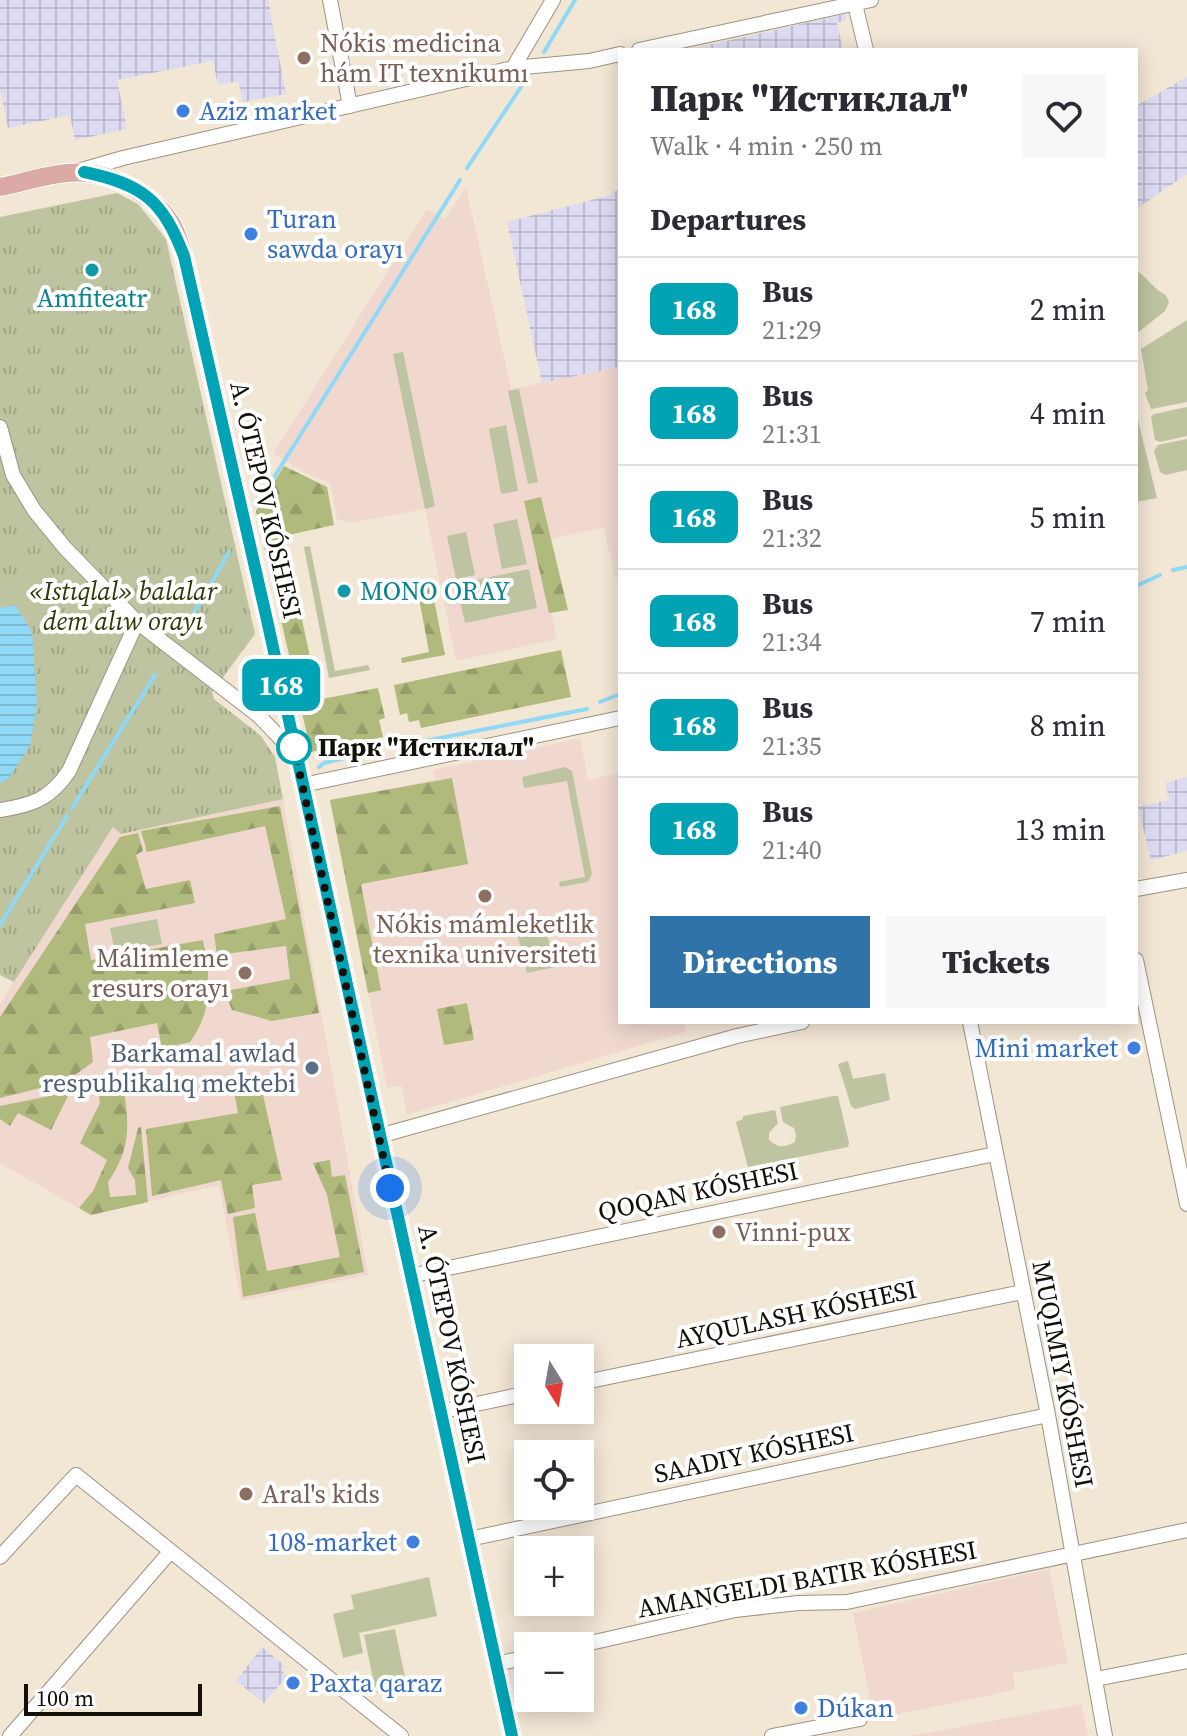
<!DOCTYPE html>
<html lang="en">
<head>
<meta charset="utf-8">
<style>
  body { margin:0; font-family:"Source Serif 4",serif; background:#f7f7f7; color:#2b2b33; height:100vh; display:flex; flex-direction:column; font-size:30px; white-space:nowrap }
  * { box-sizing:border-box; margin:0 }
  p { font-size:26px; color:#7c7c81 }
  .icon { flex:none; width:44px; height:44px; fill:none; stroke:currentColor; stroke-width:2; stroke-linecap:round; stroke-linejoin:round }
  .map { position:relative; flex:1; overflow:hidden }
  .panel { position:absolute; left:618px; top:48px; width:520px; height:976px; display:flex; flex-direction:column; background:#fff; border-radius:0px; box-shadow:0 4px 20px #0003 }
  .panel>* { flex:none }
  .badge { padding:0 16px; border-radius:12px; font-size:28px; line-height:52px }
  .needle { width:52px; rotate:169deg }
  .controls { position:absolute; left:514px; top:1344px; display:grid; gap:16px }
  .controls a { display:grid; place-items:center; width:80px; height:80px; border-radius:0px; background:#fff; box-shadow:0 4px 20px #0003; font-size:40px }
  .scale { position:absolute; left:24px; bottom:20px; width:178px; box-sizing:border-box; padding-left:8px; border:4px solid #130f09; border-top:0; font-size:22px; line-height:28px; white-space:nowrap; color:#130f09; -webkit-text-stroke:6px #fff; paint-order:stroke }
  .you { position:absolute; width:40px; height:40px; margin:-20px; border:6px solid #fff; border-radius:50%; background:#1a73e8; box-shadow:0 0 0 12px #1a73e833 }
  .map>.badge { position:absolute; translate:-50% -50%; box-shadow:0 0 0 4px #fff }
  h2 { padding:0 32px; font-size:30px; line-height:72px }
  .round { display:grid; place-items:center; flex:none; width:84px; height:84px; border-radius:0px; background:#f7f7f7 }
  .overview { display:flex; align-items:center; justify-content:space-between; height:136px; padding:0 32px }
  h1 { font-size:38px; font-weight:800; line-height:60px }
  .action { display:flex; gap:16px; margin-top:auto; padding:16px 32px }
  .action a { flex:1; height:92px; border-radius:0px; background:#2f73a8; color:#fff; font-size:32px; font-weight:800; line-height:92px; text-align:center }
  .action a+a { background:#f7f7f7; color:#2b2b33 }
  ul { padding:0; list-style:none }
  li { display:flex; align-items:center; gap:24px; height:104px; padding:0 32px; border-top:2px solid #e1e1e2 }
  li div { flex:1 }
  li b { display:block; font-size:30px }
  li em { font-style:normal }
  li .badge { min-width:88px; font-weight:700; text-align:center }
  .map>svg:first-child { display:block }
</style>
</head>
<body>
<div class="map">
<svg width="1187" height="1736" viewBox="0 0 1187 1736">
  <defs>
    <pattern id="industrial-grid" width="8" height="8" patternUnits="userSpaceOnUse" patternTransform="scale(2)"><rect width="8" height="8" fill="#dddbf1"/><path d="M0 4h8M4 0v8" fill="none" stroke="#bdbbcd"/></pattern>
    <pattern id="forest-firs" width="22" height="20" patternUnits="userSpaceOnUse" patternTransform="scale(2)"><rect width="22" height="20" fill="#b0ba7c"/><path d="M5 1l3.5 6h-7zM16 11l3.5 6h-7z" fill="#969f6a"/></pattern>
    <pattern id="park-tufts" width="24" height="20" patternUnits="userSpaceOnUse" patternTransform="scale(2)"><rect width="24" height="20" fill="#bdc49f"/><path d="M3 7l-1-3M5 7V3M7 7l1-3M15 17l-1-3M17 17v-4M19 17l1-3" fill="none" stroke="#a2a788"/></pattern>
    <pattern id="water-rules" width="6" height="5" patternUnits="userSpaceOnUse" patternTransform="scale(2)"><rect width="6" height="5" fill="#8fd9f7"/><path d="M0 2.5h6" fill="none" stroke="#7ab9d2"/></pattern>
  </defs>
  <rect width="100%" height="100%" fill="#f2e6d5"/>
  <path fill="url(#industrial-grid)" d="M0,0h268l18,94 -43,8 -5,-21 -20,4 -5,-24 -96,19 10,49 -52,11 -5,-25 -62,13 -8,-38z
    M845,14l1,6 -9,3 6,27h-156z
    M1187,77v97l-51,35v-103z
    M620,190v177l-78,16 -35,-161 104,-27v-3z
    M1187,777v74l-36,9 -13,-53 31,-7 -4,-17z
    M262,1647l23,19 -4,4 6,6 -23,27 -28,-22z"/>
  <path fill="#f0d8cf" d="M466,187l45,202 109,-22v210h-5l-11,-50 -68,16 21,96 -101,22 -31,-152 -75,14 -13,-4 -7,-36 -20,-8 -37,-21 154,-245 18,10z
    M580,738l8,42 32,-7v249h64l2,10 -279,83 -5,-29 -15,1 -57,-287 105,-20 -2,-10z
    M283,799l85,476 -127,26 -22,-116 -128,30 -91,-52v-159l113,-177 8,7z
    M1049,1569l19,94 -55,10 2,17 -131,27 -12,-9 -19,-95z
    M1081,1704l7,32h-178l129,-24z"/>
  <path fill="#bdc49f" d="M1136,270c12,8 17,19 30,25l3,7 -4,9 -29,23z
    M1187,320v82l-36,7 -6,-16 3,-3 -7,-41z
    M403,352l32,154 -10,3 -32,-155z
    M519,389l19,93 -10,2 -20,-93z
    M1187,407v29l-27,6 -5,-2 -4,-23 3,-3z
    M1136,412l21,86 -21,4z
    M506,425l12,66 -17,3 -12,-65z
    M1187,439v31l-21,5 -6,-3 -6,-21 4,-6z
    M517,519l10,45 -25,5 -9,-45z
    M466,532l9,43 -19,4 -9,-43z
    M310,546l25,125 33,-6 2,5 -41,8 -25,-131z
    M529,569l8,39 -72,15 -9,-39z
    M565,767l7,4 20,103 -4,8 -28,5 -1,-5 26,-5 -18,-96 -43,7 -2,-11z
    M543,918l12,49 -28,6 -12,-48z
    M157,919l5,25 -47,9 -5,-25z
    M848,1061l5,18 32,-6 5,27 -35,9 -4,-3 -13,-42z
    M833,1096h5l11,47 -1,4 -100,20 -12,-45 7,-3v-3l32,-6 3,13 -9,10v7c9,8 15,8 26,2l1,-7 -2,-7 -11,-6 -3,-15z
    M429,1577l8,39 -78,17 4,20 -20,5 -10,-44 21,-5 -3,-14z
    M395,1629l12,58 -31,6 -12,-58z"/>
  <path fill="url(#forest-firs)" d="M284,466l43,21 7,38 -50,11 33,153 -19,5 -42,-183z
    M541,497l27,113 -19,3 -25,-112z
    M430,579l15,76 -43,8 -1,-5 28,-6 -13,-70z
    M561,650l10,47 -150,31 -2,-8 -10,2 -2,-9 -7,2 -6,-30z
    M378,688l7,30 -6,2 4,17 -72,15 -10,-44 6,-2v-4z
    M452,778l16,86 -107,20 20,106 -13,3 -38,-193z
    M280,806l39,207 -47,8 -40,-11 -3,-7 2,-13 59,-11 -4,-33 -69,9 -3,-21 72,-15 -21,-93 -118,26 -6,-21z
    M138,833l5,18 -7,4 10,34 44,-9 5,23 -110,21 6,36 112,-20c7,37 11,69 -13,102l-28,6 -5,-25 -67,14 3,25 -28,20 -65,16v-81l120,-180z
    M467,1003l7,37 -30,5 -7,-36z
    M242,1077l14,2 5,7 21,94 -30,5 3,23 -27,6 -7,-34 -69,16 -6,-67 92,-16 -6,-32 2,-3z
    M122,1079c7,42 11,67 -14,103l2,15 26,-2 -1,-15 -7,-12 10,-40 3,-1 7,75 -57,13 -12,-7 14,-17 14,-31 -27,-17 20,-40 -3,-19z
    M70,1092l-19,38 -33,-17 -8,13 -10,-7v-13z
    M330,1160l2,17 13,-2 19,97 -121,25 -10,-80 22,-4 12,58 73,-14 -13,-62 -14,-32z"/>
  <path fill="url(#park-tufts)" d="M117,193l21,11 28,35 89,395 -43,58 2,7 47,37 14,21 8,42 -162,35 -8,-7 -99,155 -14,-7v-758z"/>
  <path fill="url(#water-rules)" d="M15,605l17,27 5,72 -7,42 -21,32 -9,5v-175z"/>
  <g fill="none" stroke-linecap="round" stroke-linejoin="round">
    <path stroke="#8fd9f7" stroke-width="4" d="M544,52l31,-52
      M467,168l54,-81
      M256,506l204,-326
      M1173,570l14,-3
      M1136,586l24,-11
      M183,632l46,-80
      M600,702l20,-8
      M425,741l162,-32
      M319,767l5,-4 47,-11
      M72,808l83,-133
      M0,925l67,-109"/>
    <defs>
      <path id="minor" d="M330,0l20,106
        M855,4l11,46
        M639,50l232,-50
        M513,68l40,-68
        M78,171l45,-13 390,-90 76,-7 31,-7
        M0,427l13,48 21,35 31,38 72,74 122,94 22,23
        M303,785l317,-67
        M0,810c33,-5 50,-11 69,-39l68,-149
        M1136,889l51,-9
        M1136,960l51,244
        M970,1022l78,393 57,321
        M379,1136l358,-100 65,-14
        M410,1276l585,-122
        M580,1383l442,-91
        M439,1412l89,-19
        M469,1539l579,-124
        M0,1557l76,-82 325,261
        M577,1646l158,-36 64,-7 48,-1 340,-72
        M496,1664l32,-7
        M1096,1679l91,-18
        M10,1736l160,-184
        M772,1736l88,-17"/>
      <path id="major" d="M0,187c25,-5 62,-17 86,-14 32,3 66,22 84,48 7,10 10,24 14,35l83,364 245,1116"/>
    </defs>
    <use href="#minor" stroke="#9e9383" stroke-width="16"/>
    <use href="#major" stroke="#fff" stroke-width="20"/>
    <use href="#minor" stroke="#fff" stroke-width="14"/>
    <use href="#major" stroke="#dcaaa4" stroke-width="18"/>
  </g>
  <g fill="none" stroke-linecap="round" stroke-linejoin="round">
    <defs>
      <path id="line" d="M84,172c59,12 79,29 100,84l83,364 245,1116"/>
    </defs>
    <use href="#line" stroke="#fff" stroke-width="18"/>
    <use href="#line" stroke="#00a3b4" stroke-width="12"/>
    <path stroke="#130f09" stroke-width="8" stroke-dasharray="0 14.4" d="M294,747l96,441"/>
  </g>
  <g fill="#8d6e63" stroke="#fff" stroke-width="3">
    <circle cx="304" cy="58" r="8"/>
    <circle cx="485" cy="896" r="8"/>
    <circle cx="245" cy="973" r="8"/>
    <circle cx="719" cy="1232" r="8"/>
    <circle cx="246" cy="1494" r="8"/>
  </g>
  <g fill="#3f7fe0" stroke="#fff" stroke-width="3">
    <circle cx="183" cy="111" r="8"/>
    <circle cx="251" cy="234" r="8"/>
    <circle cx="1134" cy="1048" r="8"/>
    <circle cx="413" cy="1542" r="8"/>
    <circle cx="293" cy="1683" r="8"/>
    <circle cx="801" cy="1708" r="8"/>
  </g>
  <g fill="#0f9aa8" stroke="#fff" stroke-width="3">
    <circle cx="92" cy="270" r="8"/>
    <circle cx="344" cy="591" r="8"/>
  </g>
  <circle fill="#fff" stroke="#00a3b4" stroke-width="4" cx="294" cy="747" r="16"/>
  <circle fill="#5c6f8a" stroke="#fff" stroke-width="3" cx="312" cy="1068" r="8"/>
  <g text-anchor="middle" stroke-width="8" stroke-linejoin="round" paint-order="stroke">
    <g font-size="26" fill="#785e54" stroke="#fff" text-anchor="start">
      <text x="320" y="52">Nókis medicina<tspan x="320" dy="30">hám IT texnikumı</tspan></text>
      <text x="485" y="933" text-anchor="middle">Nókis mámleketlik<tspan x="485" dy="30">texnika universiteti</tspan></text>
      <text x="229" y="967" text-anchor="end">Málimleme<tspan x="229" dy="30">resurs orayı</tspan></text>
      <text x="735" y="1241">Vinni-pux</text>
      <text x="262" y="1503">Aral's kids</text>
    </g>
    <g font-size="26" fill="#366cbe" stroke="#fff" text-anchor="start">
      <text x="199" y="120">Aziz market</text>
      <text x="267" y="228">Turan<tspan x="267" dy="30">sawda orayı</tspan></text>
      <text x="1118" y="1057" text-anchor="end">Mini market</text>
      <text x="397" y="1551" text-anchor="end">108-market</text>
      <text x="309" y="1692">Paxta qaraz</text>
      <text x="817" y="1717">Dúkan</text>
    </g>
    <g font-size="26" fill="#0d838f" stroke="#fff">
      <text x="92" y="307">Amfiteatr</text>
      <text x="360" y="600" text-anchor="start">MONO ORAY</text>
    </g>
    <g font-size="26" fill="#130f09" stroke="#fff">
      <text transform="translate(266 500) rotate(77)" y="9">A. ÓTEPOV KÓSHESI</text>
      <text transform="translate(698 1191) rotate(-12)" y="9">QOQAN KÓSHESI</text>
      <text transform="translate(796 1314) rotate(-12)" y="9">AYQULASH KÓSHESI</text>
      <text transform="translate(452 1344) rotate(78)" y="9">A. ÓTEPOV KÓSHESI</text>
      <text transform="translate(1063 1374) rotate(79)" y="9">MUQIMIY KÓSHESI</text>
      <text transform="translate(754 1453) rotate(-12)" y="9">SAADIY KÓSHESI</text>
      <text transform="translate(807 1579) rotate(-10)" y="9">AMANGELDI BATIR KÓSHESI</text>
    </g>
    <g font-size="26" font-style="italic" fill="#313705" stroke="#fff">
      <text x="123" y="600">«Istıqlal» balalar<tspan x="123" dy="30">dem alıw orayı</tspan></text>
    </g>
    <g font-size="26" font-weight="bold" fill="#130f09" stroke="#fff" text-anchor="start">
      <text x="318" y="756">Парк "Истиклал"</text>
    </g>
    <g font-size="26" fill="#4e5e75" stroke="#fff" text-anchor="end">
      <text x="296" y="1062">Barkamal awlad<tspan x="296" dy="30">respublikalıq mektebi</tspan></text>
    </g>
  </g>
</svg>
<div class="controls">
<a><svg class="needle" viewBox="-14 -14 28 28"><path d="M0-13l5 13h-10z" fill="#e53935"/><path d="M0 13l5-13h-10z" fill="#7c7c81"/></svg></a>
<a><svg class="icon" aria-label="locate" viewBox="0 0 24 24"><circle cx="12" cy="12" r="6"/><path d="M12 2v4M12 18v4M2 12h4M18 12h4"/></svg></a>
<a>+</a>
<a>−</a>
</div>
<div class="scale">100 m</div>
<div class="you" style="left:390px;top:1188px"></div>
<b class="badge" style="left:281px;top:685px;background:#00a3b4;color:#fff">168</b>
<section class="panel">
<div class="overview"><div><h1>Парк &quot;Истиклал&quot;</h1><p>Walk · 4 min · 250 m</p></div><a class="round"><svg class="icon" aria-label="heart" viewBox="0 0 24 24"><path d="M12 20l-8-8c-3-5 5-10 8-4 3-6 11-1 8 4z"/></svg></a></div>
<h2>Departures</h2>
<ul>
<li><span class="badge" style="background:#00a3b4;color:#fff">168</span><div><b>Bus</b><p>21:29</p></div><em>2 min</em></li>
<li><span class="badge" style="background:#00a3b4;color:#fff">168</span><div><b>Bus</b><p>21:31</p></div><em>4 min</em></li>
<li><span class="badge" style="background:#00a3b4;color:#fff">168</span><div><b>Bus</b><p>21:32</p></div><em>5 min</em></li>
<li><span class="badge" style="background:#00a3b4;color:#fff">168</span><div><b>Bus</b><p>21:34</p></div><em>7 min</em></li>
<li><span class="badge" style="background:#00a3b4;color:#fff">168</span><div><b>Bus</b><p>21:35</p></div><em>8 min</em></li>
<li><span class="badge" style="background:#00a3b4;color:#fff">168</span><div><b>Bus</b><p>21:40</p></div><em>13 min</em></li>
</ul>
<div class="action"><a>Directions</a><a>Tickets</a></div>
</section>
</div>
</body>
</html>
